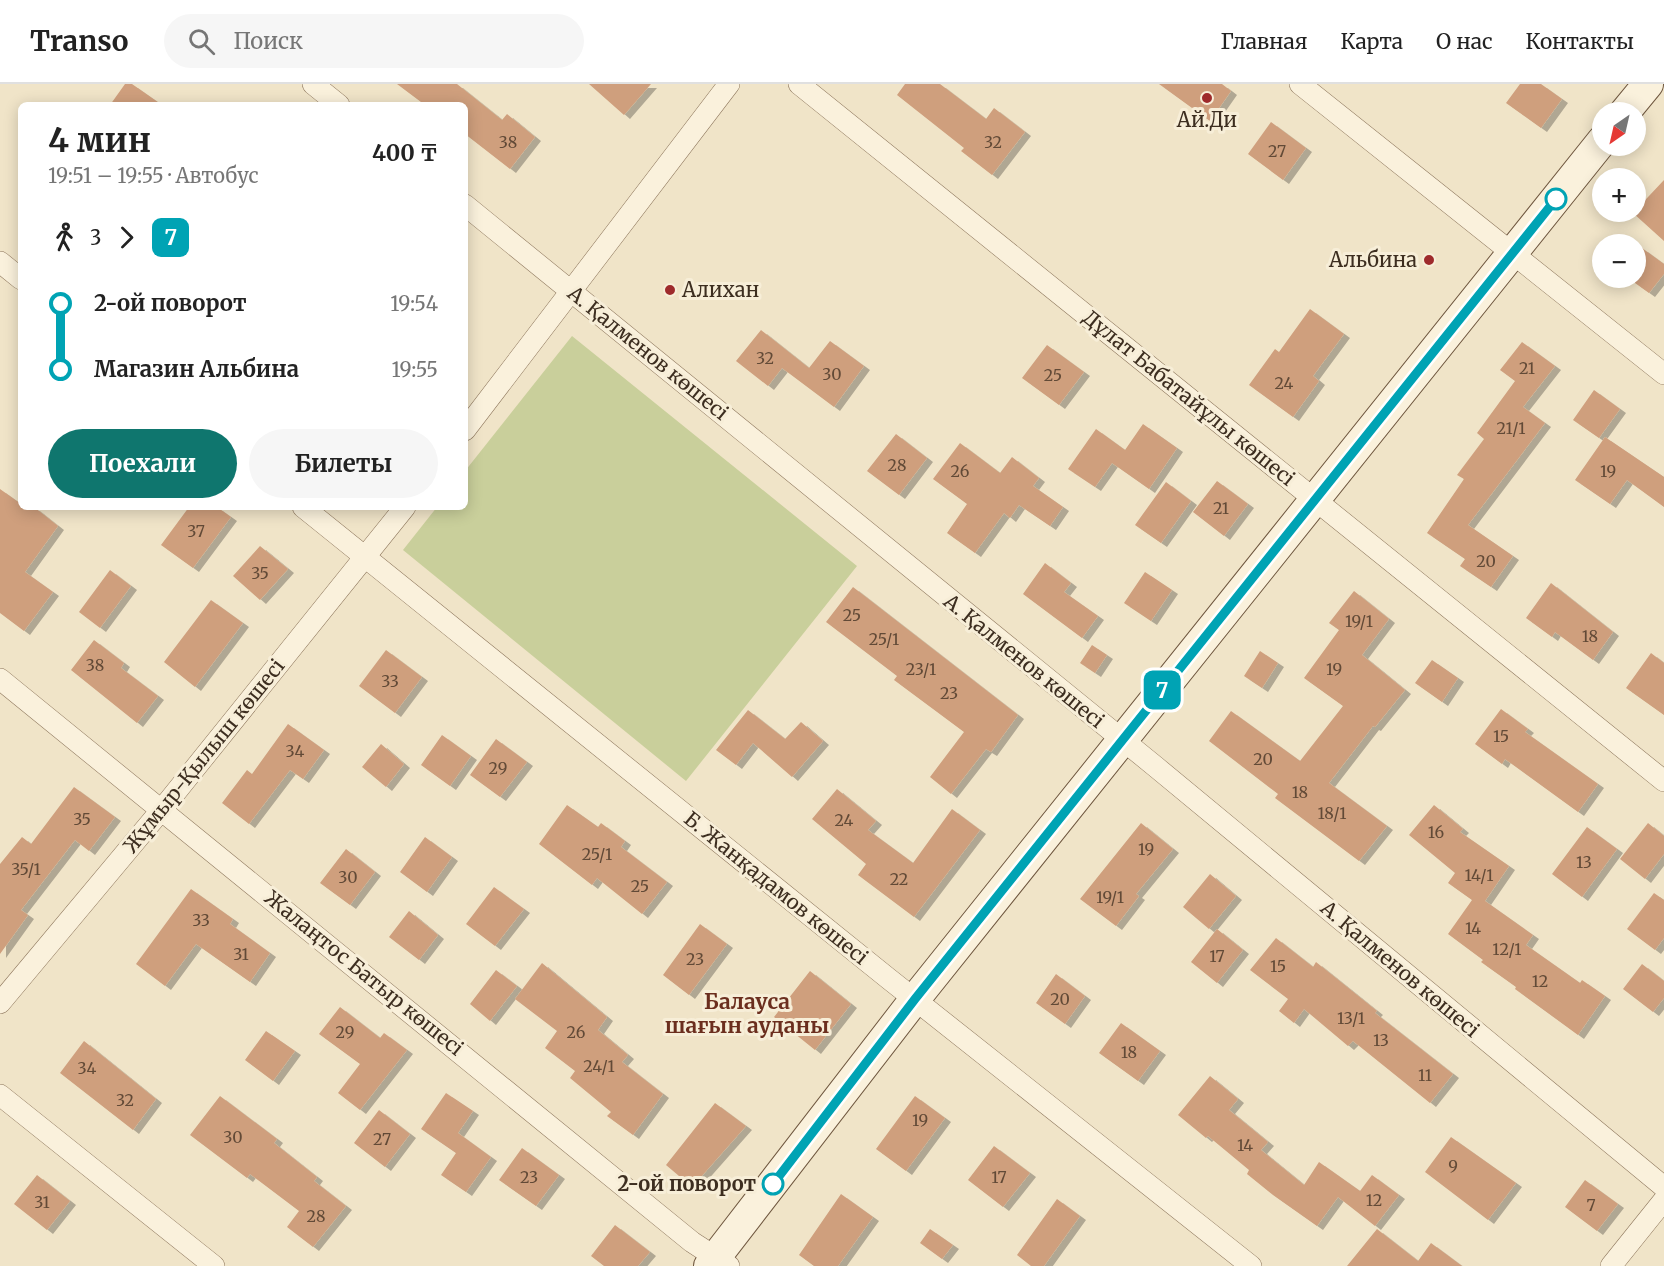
<!DOCTYPE html>
<html lang="ru">
<head>
<meta charset="utf-8">
<style>
  body { margin:0; font-family:Merriweather,serif; background:#f6f6f6; color:#222; height:100vh; display:flex; flex-direction:column; font-size:22px; white-space:nowrap }
  * { box-sizing:border-box; margin:0 }
  p { font-size:20px; color:#767676 }
  .icon { flex:none; width:33px; height:33px; fill:none; stroke:currentColor; stroke-width:2; stroke-linecap:round; stroke-linejoin:round }
  .map { position:relative; flex:1; overflow:hidden }
  .drawer { position:absolute; left:18px; top:18px; width:450px; height:408px; display:flex; flex-direction:column; background:#fff; border-radius:9px; box-shadow:0 3px 15px #0003 }
  .drawer>* { flex:none }
  .badge { padding:0 12px; border-radius:9px; font-size:21px; line-height:39px }
  .needle { width:39px; rotate:214deg }
  .fabs { position:absolute; left:1592px; top:18px; display:grid; gap:12px }
  .fabs a { display:grid; place-items:center; width:54px; height:54px; border-radius:50%; background:#fff; box-shadow:0 3px 15px #0003; font-size:30px }
  .map>.badge { position:absolute; translate:-50% -50%; box-shadow:0 0 0 3px #fff }
  .legs { display:flex; align-items:center; gap:9px; height:66px; padding:0 30px; font-size:20px }
  .legs p { margin-inline-start:auto }
  .head { display:flex; align-items:center; justify-content:space-between; height:102px; padding:0 30px }
  h1 { font-size:33px; font-weight:700; line-height:45px }
  .action { display:flex; gap:12px; margin-top:auto; padding:12px 30px }
  .action a { flex:1; height:69px; border-radius:36px; background:#0f766e; color:#fff; font-size:24px; font-weight:700; line-height:69px; text-align:center }
  .action a+a { background:#f6f6f6; color:#222 }
  ul { padding:0 30px; list-style:none }
  li { display:flex; align-items:center; gap:21px; height:66px; font-size:22px }
  li i { display:grid; place-items:center; width:9px; height:100%; margin:0 8px; background:currentColor }
  li i::after { content:''; width:15px; height:15px; margin:-8px; border:4px solid; border-radius:50%; background:#fff }
  li p { margin-inline-start:auto }
  li:first-child i { background:linear-gradient(#0000 50%,currentColor 0) }
  li:last-child i { background:linear-gradient(currentColor 50%,#0000 0) }
  header { display:flex; align-items:center; gap:36px; box-sizing:border-box; height:84px; padding:0 30px; background:#fff; border-bottom:2px solid #e0e0e0 }
  header strong { font-size:28px }
  nav { display:flex; gap:33px; margin-inline-start:auto; font-size:21px }
  .search { width:420px; height:54px; background:#f6f6f6; display:flex; align-items:center; gap:15px; box-sizing:border-box; padding:0 21px; border-radius:33px; color:#767676; font-size:22px }
  .map>svg:first-child { display:block }
</style>
</head>
<body>
<header>
<strong>Transo</strong>
<div class="search"><svg class="icon" aria-label="search" viewBox="0 0 24 24"><circle cx="10" cy="10" r="6"/><path d="M15 15l6 6"/></svg>Поиск</div>
<nav><a>Главная</a><a>Карта</a><a>О нас</a><a>Контакты</a></nav>
</header>
<div class="map">
<svg width="1664" height="1182" viewBox="0 0 1664 1182">
  <defs>
    <filter id="shadow"><feDropShadow dx="6" dy="4" stdDeviation="0" flood-color="#0004"/></filter>
  </defs>
  <rect width="100%" height="100%" fill="#f0e4c8"/>
  <path fill="#c9cf9b" d="M572,252l285,230 -171,215 -283,-231 34,-43h28v-36z"/>
  <path fill="#cf9f7d" filter="url(#shadow)" d="M125,0h7l30,21h-52z
    M397,0h60l45,36 5,-6 28,23 -25,32 -45,-35v-29h-40z
    M589,0h62l-27,31z
    M905,0h35l46,35 8,-11 31,24 -33,43 -31,-24 3,-3 -67,-53z
    M1159,0h63l9,7 -21,30z
    M1520,0h21l21,15 -21,29 -35,-25z
    M1271,38l35,26 -23,32 -35,-26z
    M1664,96v61l-31,-28z
    M1642,164l22,16v10l-15,19 -14,-10v-26z
    M1310,225l34,25 -31,42 6,5 -26,36 -44,-32 26,-36 4,3z
    M761,246l48,38 21,-27 34,25 -30,41 -52,-39 -14,18 -32,-25z
    M1522,258l33,24 -32,41 22,16 -77,102 45,31 -22,31 -31,-21 5,-7 -38,-26 37,-54 -7,-4 27,-36 -7,-6 38,-52 -15,-11z
    M1047,261l37,27 -25,33 -37,-27z
    M1594,306l26,19 -21,29 -26,-18z
    M1143,340l34,24 -28,41 -37,-26 -17,24 -27,-18 28,-40 29,21z
    M896,350l31,24 -28,37 -32,-24z
    M1605,353l59,40v30l-37,-27 -17,24 -35,-24z
    M960,359l40,30 12,-16 27,21 -6,8 30,21 -13,19 -31,-21 -9,13 -6,-5 -29,40 -28,-20 20,-29 -34,-25z
    M1217,397l31,23 -24,32 -31,-24z
    M1166,398l25,19 -30,42 -26,-18z
    M0,405l21,15v3h13l24,19 -33,46 28,20 -29,39 -24,-18z
    M189,423h28l14,10 -38,51 -32,-23z
    M260,462l28,23 -28,31 -27,-24z
    M1045,479l26,20 -7,9 34,24 -16,22 -59,-44z
    M110,486l21,16 -31,42 -21,-16z
    M1145,488l27,18 -21,31 -27,-18z
    M1551,499l62,49 -20,28 -38,-28 -3,5 -26,-19z
    M853,503l165,128 -27,37 -5,-3 -35,45 -21,-17 34,-45 -70,-52 3,-4 -71,-54z
    M1354,507l35,28 -27,36 43,35 -30,37 -2,-1 -44,57 58,43 -28,35 -84,-63 3,-4 -69,-53 22,-30 69,50 43,-55 -39,-28 35,-48 -10,-7z
    M211,516l32,23 -48,64 -31,-25z
    M94,556l30,23 -3,5 37,28 -21,27 -66,-53z
    M1092,561l15,10 -12,18 -15,-10z
    M386,566l36,27 -27,36 -36,-27z
    M1260,567l18,12 -16,25 -18,-12z
    M1651,569l13,10v52l-38,-27z
    M1432,576l26,18 -16,24 -27,-19z
    M1501,625l27,20 -3,3 73,52 -20,28 -73,-53 -3,5 -27,-20z
    M748,626l37,29 16,-17 22,19 -31,36 -39,-34 -17,22 -20,-15z
    M288,640l36,26 -21,29 -13,-9 -41,54 -27,-21 25,-33 5,4z
    M442,651l29,21 -21,30 -29,-21z
    M496,655l31,23 -27,35 -30,-22z
    M381,660l23,20 -18,23 -24,-20z
    M74,703l41,30 -26,34 -14,-11 -54,70 7,5 -28,39v-90l22,-27 9,7z
    M837,705l39,32 -8,9 45,33 39,-54 28,21 -66,87 -56,-42 8,-11 -54,-45z
    M567,721l31,22 3,-4 24,18 -4,6 46,35 -25,32 -45,-36 -5,7 -53,-41z
    M1434,721l29,24 -3,3 49,34 -24,35 48,34 -7,10 54,38 2,-3 23,16 -27,39 -63,-46 1,-2 -35,-25 2,-2 -35,-26 24,-34 -24,-17 7,-10 -46,-38z
    M1141,739l32,26 -37,45 3,2 -23,30 -36,-27z
    M1648,739l16,13v18l-19,25 -25,-20z
    M1587,743l30,22 -35,48 -30,-23z
    M425,753l27,20 -25,35 -27,-20z
    M346,765l29,23 -25,33 -30,-22z
    M1210,790l26,22 -27,33 -26,-22z
    M494,803l30,22 -29,37 -29,-22z
    M191,805l42,30 -3,5 40,29 -20,29 -54,-38 -31,42 -29,-22z
    M1654,809l10,7v38l-9,12 -28,-21z
    M409,827l29,24 -19,25 -30,-23z
    M700,840l27,20 -38,51 -26,-20z
    M1217,845l26,21 -26,33 -26,-21z
    M1276,854l37,29 3,-5 61,49 -2,2 78,61 -23,29 -77,-62 -5,5 -44,-37 -10,14 -15,-12 9,-12 -38,-29z
    M542,879l65,54 -9,13 30,25 -6,7 41,32 -30,41 -26,-19 4,-4 -41,-34 5,-7 -30,-23 12,-17 -42,-32z
    M1642,880l22,17v17l-11,14 -30,-23z
    M496,886l21,16 -27,35 -20,-17z
    M810,887l41,33 -36,46 -41,-33z
    M1056,890l29,22 -20,28 -29,-21z
    M340,923l40,31 4,-5 23,17 -47,60 -22,-17 22,-29 -41,-30z
    M1121,939l39,28 -22,30 -39,-28z
    M266,947l29,20 -22,30 -28,-21z
    M84,957l72,58 -23,31 -73,-57z
    M1210,992l28,23 -9,11 39,32 -7,8 43,35 15,-23 41,29 12,-16 27,20 -24,31 -37,-29 -21,29 -44,-31 -26,-21 2,-4 -41,-34 -2,2 -28,-23z
    M446,1009l27,18 -15,22 33,24 -25,35 -25,-17 15,-22 -35,-24z
    M220,1012l57,43 -3,4 43,34 -3,4 32,25 -33,41 -26,-20 12,-16 -49,-37 -3,4 -57,-43z
    M915,1012l30,22 -39,53 -30,-22z
    M715,1019l31,23 -54,61 -26,-22z
    M379,1026l31,24 -25,33 -31,-24z
    M1451,1053l65,46 -28,37 -63,-48z
    M994,1062l36,27 -27,34 -35,-27z
    M522,1064l37,27 -23,31 -37,-26z
    M37,1091l33,26 -23,29 -33,-26z
    M1585,1096l33,24 -21,27 -32,-24z
    M841,1110l32,23 -35,49h-24l-15,-11z
    M1057,1115l23,17 -36,50h-13l-14,-11z
    M615,1141l35,27 -12,14h-34l-13,-10z
    M930,1145l23,16 -11,14 -22,-16z
    M1377,1145l41,32 13,-18 31,23h-115z"/>
  <g fill="none" stroke-linecap="round" stroke-linejoin="round">
    <defs>
      <path id="street" d="M313,0l26,21
        M799,0l865,697
        M1300,0l364,290
        M465,121l691,562 508,420
        M0,178l21,17
        M465,346l264,-346
        M303,423l586,472 362,287
        M0,595l692,563 37,24
        M0,919l163,-195 242,-301
        M0,1011l214,171
        M1611,1182l53,-66"/>
      <path id="secondary" d="M1625,28l23,-28
        M709,1182l206,-267 687,-858"/>
    </defs>
    <use href="#street" stroke="#8d765c" stroke-width="22"/>
    <use href="#secondary" stroke="#6f573f" stroke-width="32"/>
    <use href="#street" stroke="#faf1dc" stroke-width="21"/>
    <use href="#secondary" stroke="#faf1dc" stroke-width="30"/>
  </g>
  <g fill="none" stroke-linecap="round" stroke-linejoin="round">
    <defs>
      <path id="line-1" d="M773,1100l142,-185 641,-800"/>
    </defs>
    <use href="#line-1" stroke="#fff" stroke-width="14"/>
    <use href="#line-1" stroke="#00a3b4" stroke-width="9"/>
  </g>
  <g fill="#9e2a2b" stroke="#f7eed8" stroke-width="2">
    <circle cx="1207" cy="14" r="6"/>
    <circle cx="1429" cy="176" r="6"/>
    <circle cx="670" cy="206" r="6"/>
  </g>
  <g fill="#fff" stroke="#00a3b4" stroke-width="3">
    <circle cx="1556" cy="115" r="10"/>
    <circle cx="773" cy="1100" r="10"/>
  </g>
  <g text-anchor="middle" stroke-width="6" stroke-linejoin="round" paint-order="stroke">
    <g font-size="16" fill="#624a37">
      <text x="508" y="64">38</text>
      <text x="993" y="64">32</text>
      <text x="1277" y="73">27</text>
      <text x="765" y="280">32</text>
      <text x="1527" y="290">21</text>
      <text x="832" y="296">30</text>
      <text x="1053" y="297">25</text>
      <text x="1284" y="305">24</text>
      <text x="1511" y="350">21/1</text>
      <text x="897" y="387">28</text>
      <text x="960" y="393">26</text>
      <text x="1608" y="393">19</text>
      <text x="1221" y="430">21</text>
      <text x="196" y="453">37</text>
      <text x="1486" y="483">20</text>
      <text x="260" y="495">35</text>
      <text x="852" y="537">25</text>
      <text x="1359" y="543">19/1</text>
      <text x="1590" y="558">18</text>
      <text x="884" y="561">25/1</text>
      <text x="95" y="587">38</text>
      <text x="921" y="591">23/1</text>
      <text x="1334" y="591">19</text>
      <text x="390" y="603">33</text>
      <text x="949" y="615">23</text>
      <text x="1501" y="658">15</text>
      <text x="295" y="673">34</text>
      <text x="1263" y="681">20</text>
      <text x="498" y="690">29</text>
      <text x="1300" y="714">18</text>
      <text x="1332" y="735">18/1</text>
      <text x="82" y="741">35</text>
      <text x="844" y="742">24</text>
      <text x="1436" y="754">16</text>
      <text x="1146" y="771">19</text>
      <text x="597" y="776">25/1</text>
      <text x="1584" y="784">13</text>
      <text x="26" y="791">35/1</text>
      <text x="1479" y="797">14/1</text>
      <text x="348" y="799">30</text>
      <text x="899" y="801">22</text>
      <text x="640" y="808">25</text>
      <text x="1110" y="819">19/1</text>
      <text x="201" y="842">33</text>
      <text x="1473" y="850">14</text>
      <text x="1507" y="871">12/1</text>
      <text x="241" y="876">31</text>
      <text x="1217" y="878">17</text>
      <text x="695" y="881">23</text>
      <text x="1278" y="888">15</text>
      <text x="1540" y="903">12</text>
      <text x="1060" y="921">20</text>
      <text x="1351" y="940">13/1</text>
      <text x="345" y="954">29</text>
      <text x="576" y="954">26</text>
      <text x="1381" y="962">13</text>
      <text x="1129" y="974">18</text>
      <text x="599" y="988">24/1</text>
      <text x="87" y="990">34</text>
      <text x="1425" y="997">11</text>
      <text x="125" y="1022">32</text>
      <text x="920" y="1042">19</text>
      <text x="233" y="1059">30</text>
      <text x="382" y="1061">27</text>
      <text x="1245" y="1067">14</text>
      <text x="1453" y="1088">9</text>
      <text x="529" y="1099">23</text>
      <text x="999" y="1099">17</text>
      <text x="1374" y="1122">12</text>
      <text x="42" y="1124">31</text>
      <text x="1591" y="1127">7</text>
      <text x="316" y="1138">28</text>
    </g>
    <g font-size="20" fill="#3d2e20" stroke="#f7eed8">
      <text x="1207" y="43">Ай.Ди</text>
      <text x="1417" y="183" text-anchor="end">Альбина</text>
      <text x="682" y="213" text-anchor="start">Алихан</text>
    </g>
    <g font-size="20" fill="#3d2e20" stroke="#f7eed8">
      <text transform="translate(648 269) rotate(39)" y="7">А. Қалменов көшесі</text>
      <text transform="translate(1189 314) rotate(39)" y="7">Дұлат Бабатайұлы көшесі</text>
      <text transform="translate(1024 577) rotate(39)" y="7">А. Қалменов көшесі</text>
      <text transform="translate(204 672) rotate(-51)" y="7">Жұмыр-Қылыш көшесі</text>
      <text transform="translate(776 804) rotate(39)" y="7">Б. Жанқадамов көшесі</text>
      <text transform="translate(1400 885) rotate(40)" y="7">А. Қалменов көшесі</text>
      <text transform="translate(364 889) rotate(39)" y="7">Жалаңтос Батыр көшесі</text>
    </g>
    <g font-size="20" font-weight="bold" fill="#3d2e20" stroke="#f7eed8" text-anchor="end">
      <text x="756" y="1107">2-ой поворот</text>
    </g>
    <g font-size="21" font-weight="bold" fill="#6b2e1e" stroke="#f7eed8">
      <text x="747" y="925">Балауса<tspan x="747" dy="24">шағын ауданы</tspan></text>
    </g>
  </g>
</svg>
<div class="fabs">
<a><svg class="needle" viewBox="-14 -14 28 28"><path d="M0-13l5 13h-10z" fill="#e53935"/><path d="M0 13l5-13h-10z" fill="#767676"/></svg></a>
<a>+</a>
<a>−</a>
</div>
<b class="badge" style="left:1162px;top:606px;background:#00a3b4;color:#fff">7</b>
<section class="drawer">
<div class="head"><div><h1>4 мин</h1><p>19:51 – 19:55 · Автобус</p></div><b>400 ₸</b></div>
<div class="legs"><svg class="icon" aria-label="walk" viewBox="0 0 24 24"><circle cx="13" cy="4" r="2"/><path d="M13 8l-2 6 4 7M11 14l-3 7M7 12l3-4h3l4 4"/></svg>3<svg class="icon" aria-label="forward" viewBox="0 0 24 24"><path d="M9 5l7 7-7 7"/></svg><b class="badge" style="background:#00a3b4;color:#fff">7</b></div>
<ul>
<li><i style="color:#00a3b4"></i><b>2-ой поворот</b><p>19:54</p></li>
<li><i style="color:#00a3b4"></i><b>Магазин Альбина</b><p>19:55</p></li>
</ul>
<div class="action"><a>Поехали</a><a>Билеты</a></div>
</section>
</div>
</body>
</html>
